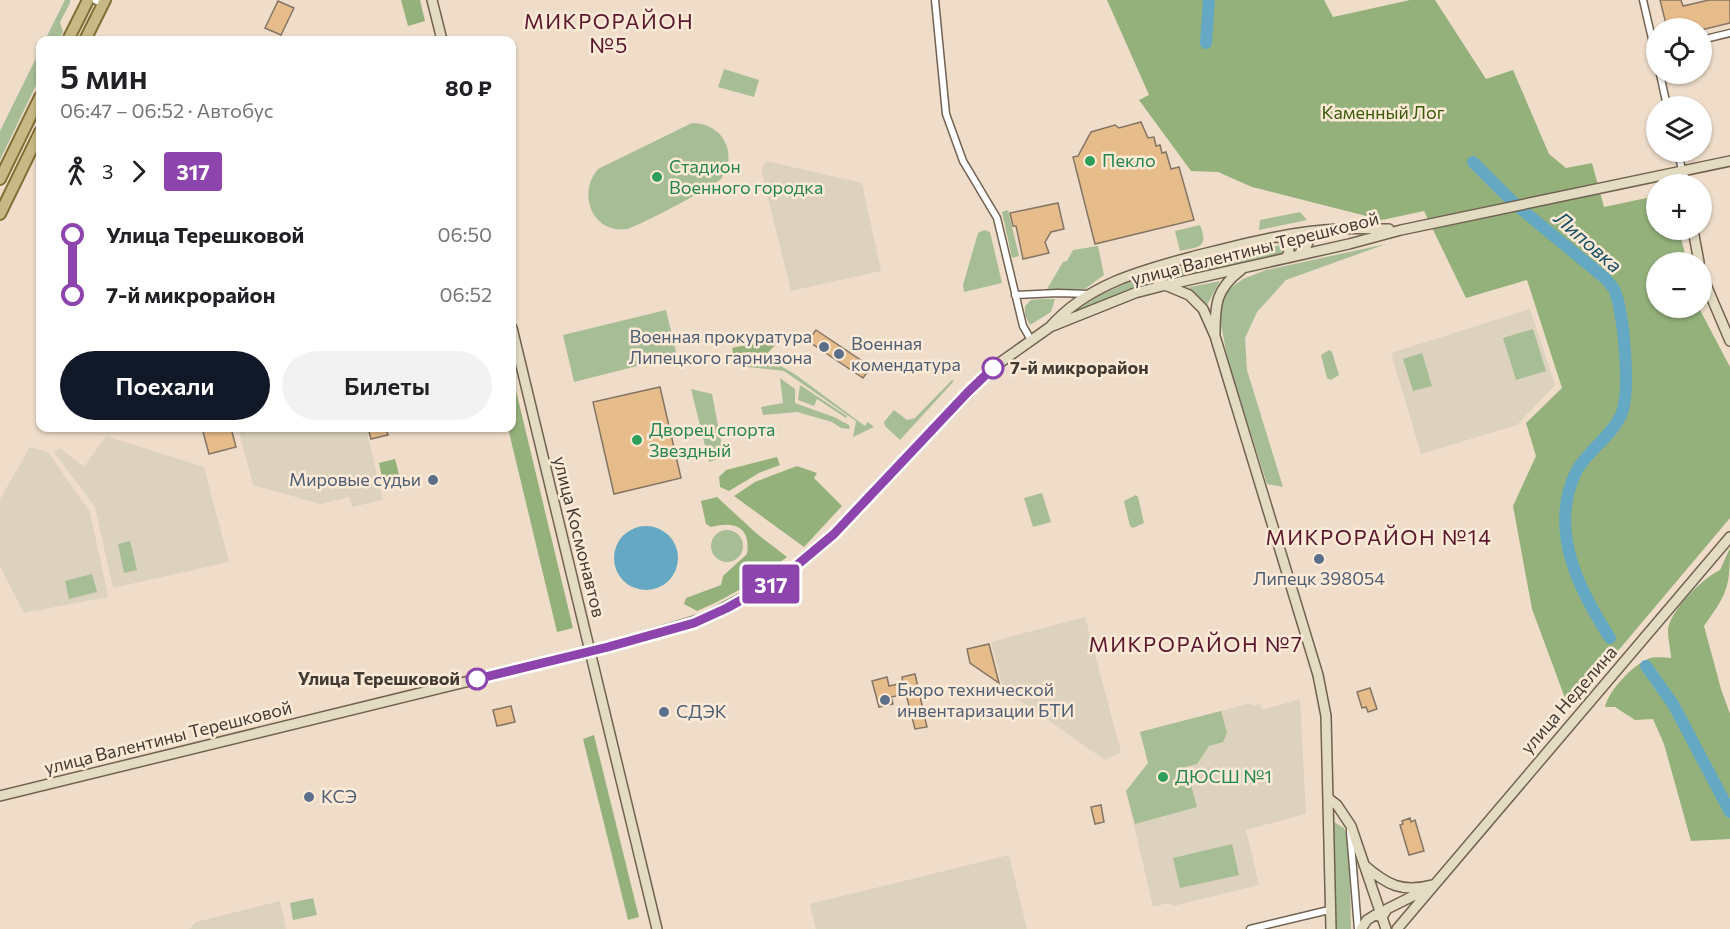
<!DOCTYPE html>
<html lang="ru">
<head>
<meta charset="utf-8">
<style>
  body { margin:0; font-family:Commissioner,sans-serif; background:#f2f2f2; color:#202124; height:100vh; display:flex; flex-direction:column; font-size:22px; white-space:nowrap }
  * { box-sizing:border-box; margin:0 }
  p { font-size:20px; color:#757577 }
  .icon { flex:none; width:33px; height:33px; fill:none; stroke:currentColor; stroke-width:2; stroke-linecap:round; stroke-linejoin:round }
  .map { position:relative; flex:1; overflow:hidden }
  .drawer { position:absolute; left:36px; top:36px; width:480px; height:396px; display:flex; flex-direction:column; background:#fff; border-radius:12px; box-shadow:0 2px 4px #0004 }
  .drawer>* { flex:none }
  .badge { padding:0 12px; border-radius:4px; font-size:21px; line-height:39px }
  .controls { position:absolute; left:1646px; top:18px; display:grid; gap:12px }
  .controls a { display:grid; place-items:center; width:66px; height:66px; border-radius:50%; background:#fff; box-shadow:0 2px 4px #0004; font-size:30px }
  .map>.badge { position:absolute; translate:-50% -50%; box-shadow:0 0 0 3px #fff }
  .legs { display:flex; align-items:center; gap:9px; height:66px; padding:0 24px; font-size:20px }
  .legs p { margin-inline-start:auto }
  .head { display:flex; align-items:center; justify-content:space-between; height:102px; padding:0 24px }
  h1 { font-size:33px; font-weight:600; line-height:45px }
  .primary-button { display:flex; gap:12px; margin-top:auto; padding:12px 24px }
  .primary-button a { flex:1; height:69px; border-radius:36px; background:#111827; color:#fff; font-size:24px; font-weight:600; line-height:69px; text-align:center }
  .primary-button a+a { background:#f2f2f2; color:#202124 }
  ul { padding:0 24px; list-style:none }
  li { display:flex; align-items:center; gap:21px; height:60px; font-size:22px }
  li i { display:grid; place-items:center; width:9px; height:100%; margin:0 8px; background:currentColor }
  li i::after { content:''; width:15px; height:15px; margin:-8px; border:4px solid; border-radius:50%; background:#fff }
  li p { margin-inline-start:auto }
  li:first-child i { background:linear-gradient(#0000 50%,currentColor 0) }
  li:last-child i { background:linear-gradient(currentColor 50%,#0000 0) }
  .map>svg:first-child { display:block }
</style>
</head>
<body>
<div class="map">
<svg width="1730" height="929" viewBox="0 0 1730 929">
  <rect width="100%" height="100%" fill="#efddca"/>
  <path fill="#ddd2be" d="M766,161l96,22 19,88 -90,20 -30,-121z
    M1530,309l25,76 -38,40 -96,29 -30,-101z
    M238,428h128l17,72 -31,7 -3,-10 -29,7 -67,-19z
    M106,436l98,31 25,95 -116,26 -18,-81 -41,-55 6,-4 24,19z
    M30,447l18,5 42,60 18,85 -84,16 -24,-47v-67z
    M1085,617l36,135 -16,8 -102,-71 -12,-47z
    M1300,699l6,115 -60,16 13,55 -86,21 -5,-3 -15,4 -27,-116 22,-28 -8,-31 111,-29 2,3 7,-2 2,6z
    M1009,855l18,74h-211l-6,-25z
    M280,901l6,28h-97l7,-7z"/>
  <path fill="#a7bd95" d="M65,0h5v3l-10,19 3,10 -5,8h-13z
    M40,50v27l-40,83v-29z
    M724,69l35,11 -5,17 -36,-10z
    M692,123c31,0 47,31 29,56 -8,8 -84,48 -94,50 -35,5 -50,-36 -29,-60z
    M1008,210l11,46 -7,2 -10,-46z
    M1300,212l7,8 -48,10 1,-10z
    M1200,225c9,23 -1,22 -20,26l-5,-20z
    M984,230l6,2 12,51 -38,9 -1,-7 15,-52z
    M1386,244l-100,36 -29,32 -12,26 2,32 36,117 -16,-3 -39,-123 -9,-47 3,-15 6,-9 15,-11 23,-9z
    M1280,245l3,6 -2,3 -110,25 -7,1 -2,-8 3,-2z
    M1098,246l6,29 -19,14h-38l16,-27 4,-1 6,-11z
    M1145,275l3,12 -84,32 34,-23z
    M1220,281l-13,24 -22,-17z
    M1042,299h13l-4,13 -21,13 -5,-10v-9l6,-6z
    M666,310l11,46 -103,26 -11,-47z
    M1533,329l13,42 -30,9 -13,-42z
    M1329,350l3,2 7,23 -8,5 -4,-2 -6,-23z
    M1422,353l10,33 -19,5 -10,-32z
    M769,359l27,16 69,51 3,-4 6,5 -21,10 3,-16 -72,-50 -37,-4v-6z
    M780,378l15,11v14l39,14 15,8 1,4 -9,-1 -9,-6 -35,-10 -34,3 -2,-8 22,-4z
    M952,380l2,1 -54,59 -15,-14 -1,-4 10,-12 13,10 8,-2z
    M800,385l47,31 -1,2 -29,-19 -3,7 -16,-6z
    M691,389l21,5 12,63 -15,5z
    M1042,493l9,29 -18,5 -9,-29z
    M1136,495l2,2 6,26 -11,5 -3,-2 -6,-25z
    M711 546a16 16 0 1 1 32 0a16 16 0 1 1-32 0Z
    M130,541l7,29 -13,3 -6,-29z
    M92,574l5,18 -28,7 -4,-18z
    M1221,711l6,22 -4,9 -14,4 -12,18 -11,3 11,40 -62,17 -9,-33 22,-28 -8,-31z
    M1334,822l10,6 5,11 2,90h-17z
    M1232,844l7,31 -59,13 -7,-30z
    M313,898l4,17 -24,5 -3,-17z"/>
  <path fill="#94b17b" d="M401,0h19l5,21 -17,5z
    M1107,0h217l9,17 77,-17h25l51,79 27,-9 36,84 17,14 26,-5 12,44 52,-11v34h23l8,32h-31v46h43l31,59v151l-161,191 -37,-100 -19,-103 23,-50 -10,-33 36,-35 -35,-108 -61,18 -42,-87 -42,9 -130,-33 -34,-15 -27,-1 -52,-71 10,-5z
    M782,337l-15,17 -19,-2 -14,5 -2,-9z
    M512,374l61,254 -16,4 -49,-204h4z
    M777,457l3,8 -21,8 -30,18 -9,-4 -1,-10 7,-7z
    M395,459l5,19 -17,4 -4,-19z
    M797,466l20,7 -3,5 28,28 -38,41 -70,-51 21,-14z
    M717,497l39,36 31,24c-28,22 -57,40 -90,54l-13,-7 2,-6 35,-13 2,-9 24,-22c4,-28 -13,-33 -36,-27l-5,-3 -5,-23z
    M1730,548c0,40 -3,46 -26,78l17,63 9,25v125l-39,2 -27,-97 -11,-25 -18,1 -20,-13h-10c3,-16 28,-42 43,-48 6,-3 16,-1 23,-1 0,-9 -5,-25 -2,-33 6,-19 34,-47 51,-55z
    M594,735l45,182 -11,3 -45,-181z"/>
  <path fill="#64a8c4" d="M614 558a32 32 0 1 1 64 0a32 32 0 1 1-64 0Z"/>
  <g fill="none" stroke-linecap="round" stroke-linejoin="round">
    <path stroke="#64a8c4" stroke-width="12" d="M1206,43l3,-43
      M1473,162l42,42 91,75c2,3 6,7 8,10 10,22 17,104 7,126 -9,21 -35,37 -45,57 -28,58 3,118 34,166
      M1646,666l27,38 57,108"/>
  </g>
  <path fill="#e7bc8b" stroke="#857564" stroke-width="1.5" d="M1660,0h21l2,6 26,-6h21v23l-29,7 -34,-2z
    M278,1l16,7 -13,27 -16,-7z
    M1141,122l7,16 6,-1 2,9 4,-1 2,8 4,-1 5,17 8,-2 15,53 -99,24 -22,-87 5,-1 13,-24 24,-7 4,3z
    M1058,203l6,26 -13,3 -6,10 4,11 -26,6 -7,-33h-3l-3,-13z
    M816,330l55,37 -8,11 -55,-37z
    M660,387l21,91 -67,16 -21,-92z
    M202,428h29l5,19 -27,7z
    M368,428h18l2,7 -17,4z
    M989,644l10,39 -29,-20 -3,-14z
    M915,674l12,53 -12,2 -9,-35 -15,3 2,7 -14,3 -7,-26 15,-4 2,9 14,-3 -1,-6z
    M1370,688l7,21 -9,3 -2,-5 -4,1 -5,-16z
    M511,706l4,16 -18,4 -4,-16z
    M1101,805l3,17 -9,2 -4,-17z
    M1410,818l1,4 4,-2 9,31 -15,4 -9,-30 3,-1 -1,-3z"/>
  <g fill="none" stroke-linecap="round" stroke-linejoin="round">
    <defs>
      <path id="street" d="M95,0l8,4
        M935,0l11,114 17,47 34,57 26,108 8,14
        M1643,0l13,56
        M1701,40l29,-7
        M1660,74l7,32
        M1678,152l4,18
        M1015,295l43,-2 31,1
        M1350,831l8,98
        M1250,929l79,-19"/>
      <path id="secondary" d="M432,0l10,40
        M1682,170l3,14
        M1693,230l6,32
        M1279,237l9,6 1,8 -2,6
        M1299,254l8,-9 5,-14
        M1160,266l-4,12 2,4 31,13 14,14 12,27 103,339 8,41 5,213
        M1701,273l29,68
        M1050,327c37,-42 89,-56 141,-70 48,-12 98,-26 148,-28 17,-1 33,0 50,0
        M512,328l145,601
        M1215,334c0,-30 1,-45 26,-64
        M0,796l608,-149 97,-29 79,-42 50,-42 157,-165 59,-42 85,-34 27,-7 187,-42 52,-14 329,-69
        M1328,798l9,7 14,21 35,103
        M1364,865c23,20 38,28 68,20
        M1382,917l5,-8 38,-19
        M1361,929l6,-9 8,-5 7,2
        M1397,929l333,-392"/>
      <path id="primary" d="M68,40l20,-40
        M85,40l20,-40
        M0,179l40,-82
        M0,214l40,-82"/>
    </defs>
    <use href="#street" stroke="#716251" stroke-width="9"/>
    <use href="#secondary" stroke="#716251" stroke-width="12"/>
    <use href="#primary" stroke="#806d34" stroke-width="14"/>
    <use href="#street" stroke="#fff" stroke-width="6"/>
    <use href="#secondary" stroke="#e3dbc2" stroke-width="9"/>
    <use href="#primary" stroke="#c7b885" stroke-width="10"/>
  </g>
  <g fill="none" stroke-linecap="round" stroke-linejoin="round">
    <defs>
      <path id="line-1" d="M477,679l131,-32 86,-24 33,-15 57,-32 50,-42 134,-142 25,-24"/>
    </defs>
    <use href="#line-1" stroke="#fff" stroke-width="14"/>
    <use href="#line-1" stroke="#8e44ad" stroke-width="9"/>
  </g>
  <g fill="#2e9e5b" stroke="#fcead7" stroke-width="2">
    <circle cx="1090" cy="161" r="6"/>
    <circle cx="657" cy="177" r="6"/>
    <circle cx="637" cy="440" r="6"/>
    <circle cx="1163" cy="777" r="6"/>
  </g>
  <g fill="#5c6f8a" stroke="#fcead7" stroke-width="2">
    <circle cx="824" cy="347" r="6"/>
    <circle cx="839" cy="354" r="6"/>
    <circle cx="433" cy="480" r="6"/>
    <circle cx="1319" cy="559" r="6"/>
    <circle cx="885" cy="700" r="6"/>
    <circle cx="664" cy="712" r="6"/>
    <circle cx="309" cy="797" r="6"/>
  </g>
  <g fill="#fff" stroke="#8e44ad" stroke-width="3">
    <circle cx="993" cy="368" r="10"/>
    <circle cx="477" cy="679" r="10"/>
  </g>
  <g text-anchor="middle" stroke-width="5" stroke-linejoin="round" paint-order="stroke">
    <g font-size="18" fill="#385a09" stroke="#fcead7">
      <text x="1383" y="119">Каменный Лог</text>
    </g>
    <g font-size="18" fill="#27864d" stroke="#fcead7" text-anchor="start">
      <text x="1102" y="167">Пекло</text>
      <text x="669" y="173">Стадион<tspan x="669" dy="21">Военного городка</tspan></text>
      <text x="649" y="436">Дворец спорта<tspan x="649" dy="21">Звездный</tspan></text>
      <text x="1175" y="783">ДЮСШ №1</text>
    </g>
    <g font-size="18" fill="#423b34" stroke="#fcead7">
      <text transform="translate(1255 249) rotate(-14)" y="6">улица Валентины Терешковой</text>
      <text transform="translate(579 537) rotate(76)" y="6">улица Космонавтов</text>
      <text transform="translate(1569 700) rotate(-49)" y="6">улица Неделина</text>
      <text transform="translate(168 738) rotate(-14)" y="6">улица Валентины Терешковой</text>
    </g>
    <g font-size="18" fill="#4e5e75" stroke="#fcead7" text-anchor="start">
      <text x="812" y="343" text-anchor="end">Военная прокуратура<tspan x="812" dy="21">Липецкого гарнизона</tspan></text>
      <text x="851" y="350">Военная<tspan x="851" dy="21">комендатура</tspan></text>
      <text x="421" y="486" text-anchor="end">Мировые судьи</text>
      <text x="1319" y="585" text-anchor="middle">Липецк 398054</text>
      <text x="897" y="696">Бюро технической<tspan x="897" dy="21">инвентаризации БТИ</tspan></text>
      <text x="676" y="718">СДЭК</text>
      <text x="321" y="803">КСЭ</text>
    </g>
    <g font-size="18" font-weight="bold" fill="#423b34" stroke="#fcead7" text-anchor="start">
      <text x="1010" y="374">7-й микрорайон</text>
      <text x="460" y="685" text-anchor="end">Улица Терешковой</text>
    </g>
    <g font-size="20" font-style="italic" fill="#174f64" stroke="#fcead7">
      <text transform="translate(1588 242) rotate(41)" y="7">Липовка</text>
    </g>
    <g font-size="21" letter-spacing="1.5" fill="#59162c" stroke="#fcead7">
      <text x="609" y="29">МИКРОРАЙОН<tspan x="609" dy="24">№5</tspan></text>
      <text x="1379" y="545">МИКРОРАЙОН №14</text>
      <text x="1196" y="652">МИКРОРАЙОН №7</text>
    </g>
  </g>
</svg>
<div class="controls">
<a><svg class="icon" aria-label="locate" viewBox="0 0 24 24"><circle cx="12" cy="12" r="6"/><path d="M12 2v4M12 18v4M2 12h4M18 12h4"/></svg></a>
<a><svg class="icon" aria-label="layers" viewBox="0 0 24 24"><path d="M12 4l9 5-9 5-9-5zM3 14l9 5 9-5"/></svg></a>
<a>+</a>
<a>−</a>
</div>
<b class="badge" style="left:771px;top:584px;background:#8e44ad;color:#fff">317</b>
<section class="drawer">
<div class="head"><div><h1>5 мин</h1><p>06:47 – 06:52 · Автобус</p></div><b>80 ₽</b></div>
<div class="legs"><svg class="icon" aria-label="walk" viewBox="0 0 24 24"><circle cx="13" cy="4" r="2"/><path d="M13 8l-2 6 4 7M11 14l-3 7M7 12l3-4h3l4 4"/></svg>3<svg class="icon" aria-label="forward" viewBox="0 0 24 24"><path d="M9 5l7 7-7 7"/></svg><b class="badge" style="background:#8e44ad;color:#fff">317</b></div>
<ul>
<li><i style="color:#8e44ad"></i><b>Улица Терешковой</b><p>06:50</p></li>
<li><i style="color:#8e44ad"></i><b>7-й микрорайон</b><p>06:52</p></li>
</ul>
<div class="primary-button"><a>Поехали</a><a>Билеты</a></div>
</section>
</div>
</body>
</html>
